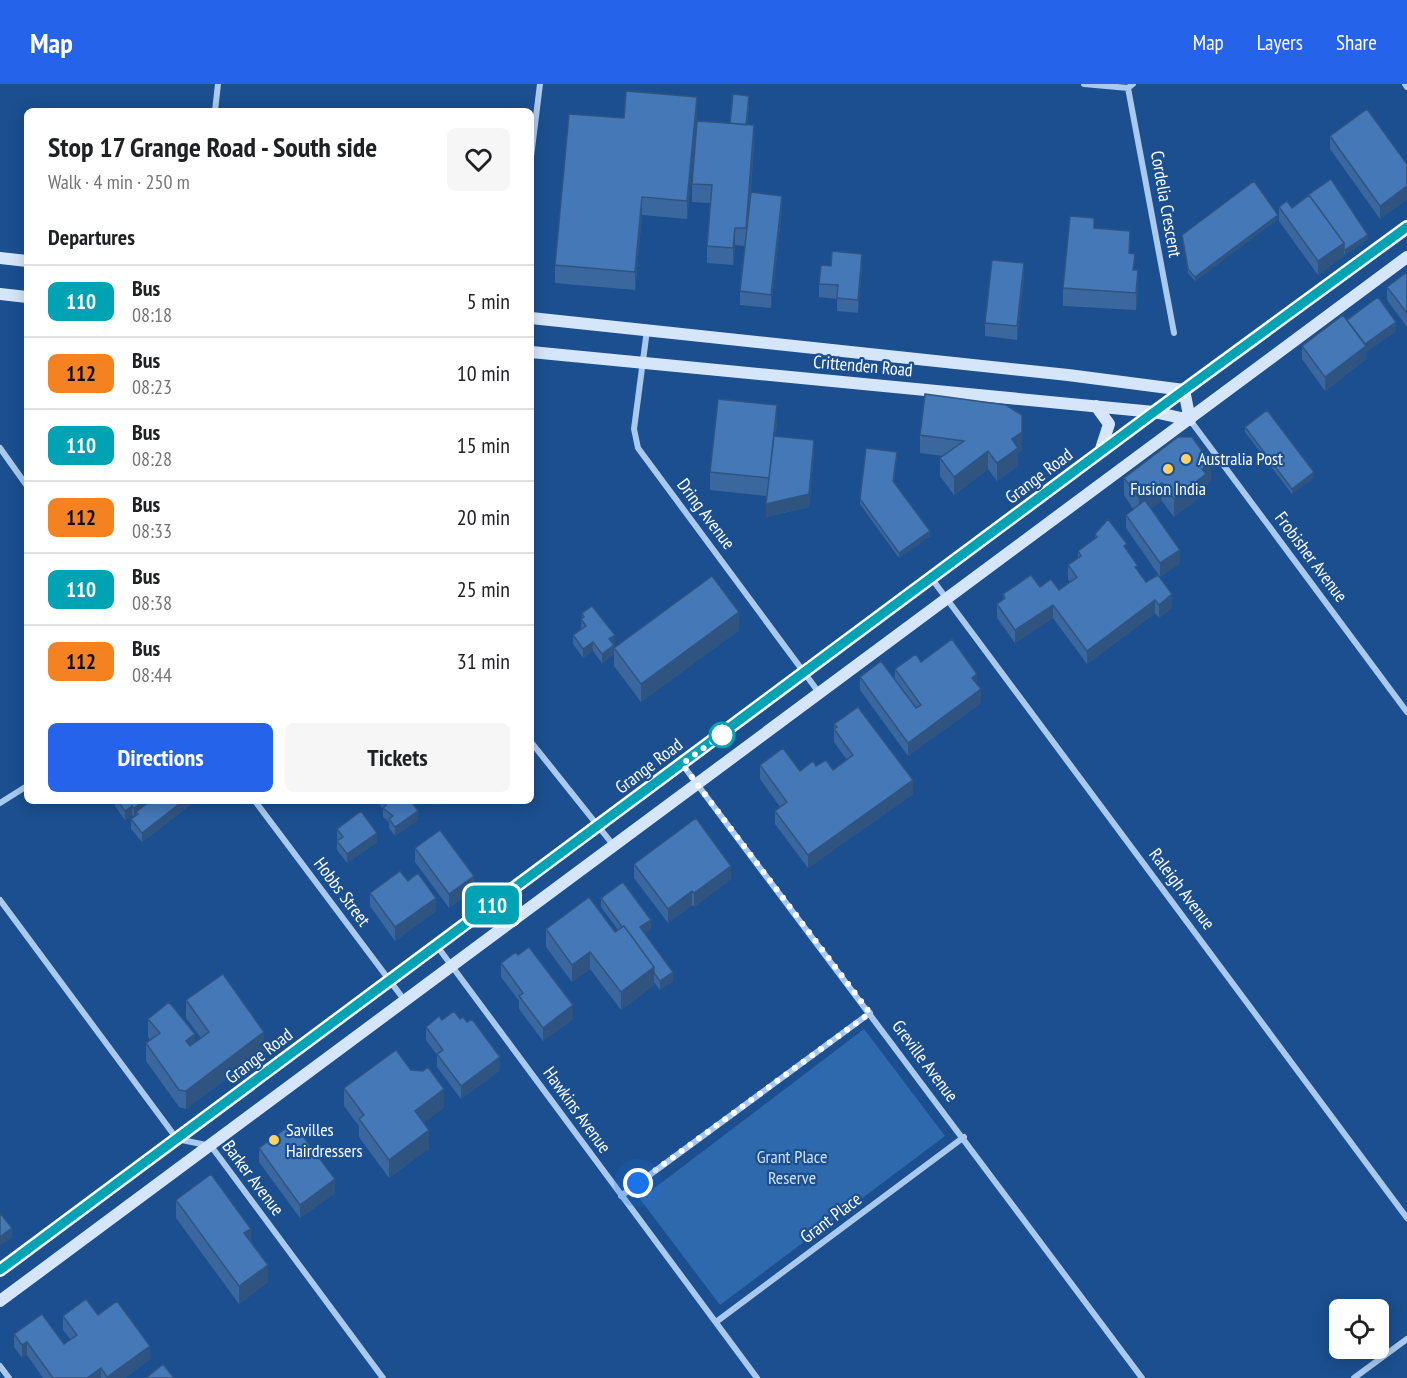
<!DOCTYPE html>
<html lang="en">
<head>
<meta charset="utf-8">
<style>
  body { margin:0; font-family:"PT Sans Narrow",sans-serif; background:#f6f6f6; color:#202124; height:100vh; display:flex; flex-direction:column; font-size:22px; white-space:nowrap }
  * { box-sizing:border-box; margin:0 }
  p { font-size:20px; color:#757577 }
  .icon { flex:none; width:33px; height:33px; fill:none; stroke:currentColor; stroke-width:2; stroke-linecap:round; stroke-linejoin:round }
  .map { position:relative; flex:1; overflow:hidden }
  .details { position:absolute; left:24px; top:24px; width:510px; height:696px; display:flex; flex-direction:column; background:#fff; border-radius:9px; box-shadow:0 3px 15px #0003 }
  .details>* { flex:none }
  .badge { padding:0 12px; border-radius:9px; font-size:21px; line-height:39px }
  .controls { position:absolute; left:1329px; top:1215px; display:grid; gap:12px }
  .controls a { display:grid; place-items:center; width:60px; height:60px; border-radius:9px; background:#fff; box-shadow:0 3px 15px #0003; font-size:30px }
  .you { position:absolute; width:30px; height:30px; margin:-15px; border:4px solid #fff; border-radius:50%; background:#1a73e8; box-shadow:0 0 0 9px #1a73e833 }
  .map>.badge { position:absolute; translate:-50% -50%; box-shadow:0 0 0 3px #fff }
  h2 { padding:0 24px; font-size:22px; line-height:54px }
  .round { display:grid; place-items:center; flex:none; width:63px; height:63px; border-radius:9px; background:#f6f6f6 }
  .overview { display:flex; align-items:center; justify-content:space-between; height:102px; padding:0 24px }
  h1 { font-size:28px; font-weight:600; line-height:45px }
  .cta { display:flex; gap:12px; margin-top:auto; padding:12px 24px }
  .cta a { flex:1; height:69px; border-radius:9px; background:#2563eb; color:#fff; font-size:24px; font-weight:600; line-height:69px; text-align:center }
  .cta a+a { background:#f6f6f6; color:#202124 }
  ul { padding:0; list-style:none }
  li { display:flex; align-items:center; gap:18px; height:72px; padding:0 24px; border-top:2px solid #e0e0e0 }
  li div { flex:1 }
  li b { display:block; font-size:22px }
  li em { font-style:normal }
  li .badge { min-width:66px; font-weight:700; text-align:center }
  header { display:flex; align-items:center; gap:36px; box-sizing:border-box; height:84px; padding:0 30px; background:#2563eb; color:#fff }
  header strong { font-size:28px }
  nav { display:flex; gap:33px; margin-inline-start:auto; font-size:21px }
  .map>svg:first-child { display:block }
</style>
</head>
<body>
<header>
<strong>Map</strong>
<nav><a>Map</a><a>Layers</a><a>Share</a></nav>
</header>
<div class="map">
<svg width="1407" height="1294" viewBox="0 0 1407 1294">
  <rect width="100%" height="100%" fill="#1b4f8f"/>
  <path fill="#2e69ad" d="M864,945l81,107 -225,169 -80,-106z"/>
  <g fill="none" stroke-linecap="round" stroke-linejoin="round">
    <path stroke="#a9c9ee" stroke-width="6" d="M1084,0l44,4
      M1133,0l-5,4 46,245
      M1405,0l2,3
      M215,27l3,-27
      M531,73l9,-73
      M647,246l-13,99 4,19 182,246
      M1190,336l217,292
      M0,364l27,38
      M932,495l475,639
      M531,658l83,104
      M682,680l460,614
      M255,717l150,200
      M0,719l27,-17
      M0,816l177,239 34,7 172,232
      M437,862l320,432
      M621,1112l249,-183
      M716,1238l248,-185
      M0,1282l9,12
      M1354,1294l53,-39"/>
    <path stroke="#d6e6fa" stroke-width="12" d="M0,174l27,3
      M0,210l27,3
      M531,234l537,57 116,15
      M531,268l623,60 36,8
      M1184,306l6,30
      M1096,322l13,18 -9,28
      M0,1186l1154,-858 253,-185
      M0,1217l1407,-1044"/>
  </g>
  <path fill="#3a679d" d="M749,21l-2,20 7,18 -4,59 32,7 -11,99 -31,-3v-14l5,-45 -10,-1 -2,20 -26,-2v-17l3,-43 -18,-1v-18l38,-61z
    M697,31l-10,104 -45,-4 -7,75 -80,-7v-18l69,-147z
    M1330,52l77,28v35l-27,20 -50,-70z
    M1308,111l60,44 -23,16 -1,-2v3l-26,19 -39,-54v-14l13,1 16,-11z
    M1278,135l-83,62 -7,-8 -6,-38z
    M1094,144l41,42 3,18 -2,22 -73,-4v-18z
    M862,183l-4,46 -21,-2v-12l-18,-2v-13z
    M1407,188v55l-20,-27v-13z
    M1024,193l-7,63 -32,-4v-13z
    M1347,236l49,11 -30,21v7l-41,32 -23,-32v-13z
    M777,339l-2,13 39,17 -5,54 -43,10 1,-21 -57,-6v-18z
    M1245,343l69,50 -22,17 -47,-62z
    M920,351l102,15 -4,3v13l-21,15 -9,-12 -34,26 -14,-19v-18l3,-2 -23,-3z
    M897,372l-3,25 36,55 -31,22 -39,-54v-5z
    M1124,394l87,3 -5,4v7l-32,25 -12,-16 -11,7 29,55 -20,14 -34,-49v-13l7,-6 -9,-14z
    M1095,450l32,16 11,22 8,10 26,26 -13,10 -4,-5 -68,51 -34,-46 -38,25 -18,-25v-14l6,-4v-6l37,-7 19,3 11,-8 -2,-3v-14l10,-7v-7l17,-12z
    M582,529l33,31 -1,1v9l-12,9 -9,-12 -10,7 -10,-14v-9l8,-6z
    M739,546l-98,72 -27,-36v-18z
    M921,578l56,23 4,18 -73,53 -48,-66v-13l35,2v-10z
    M834,640l79,70 -105,74 -33,-44v-13l5,-4 -20,-28v-14l40,6 16,-5 17,4 14,-10 -13,-18z
    M115,717h80l-53,41 -11,-13v-10l3,-2 -2,-2 -7,5 -10,-14z
    M377,717h37l-2,2 6,17 -23,16 -6,-8v-6l-6,-5v-8z
    M337,745l40,13 -30,21 -10,-13v-9h1l-1,-3z
    M415,764l59,41 -25,19 -34,-46z
    M634,780l97,15 -37,28 -2,-2 -24,18 -34,-45z
    M408,797l28,30 -41,30 -25,-35v-13z
    M601,814l50,31 -7,4 29,48 -13,9 -6,-8v3l-33,25 -31,-41 -18,13 -26,-35v-18l69,3 3,-2 -17,-23z
    M501,879l72,56 -30,22 -24,-32v-8l-18,-24z
    M186,916l78,50 -78,59 -7,-2 -33,-46v-18l4,-3 -2,-3v-18l47,23 6,-4 -15,-20z
    M460,935l7,3 33,48 -39,29 -24,-32v-12l-11,-15v-13l16,-7z
    M411,986l33,37 -21,16 6,25 -40,30 -30,-41v-11l-15,-20v-18z
    M259,1064l76,45 -35,25 -41,-56z
    M176,1116l75,43 17,39 -29,22 -63,-86z
    M98,1231l52,44 -25,19h-82l-16,-23 -5,3 -8,-11v-13l50,10 7,-4 -8,-10v-14z"/>
  <path fill="#305480" d="M697,13v18l-10,104v-18z
    M754,41v18l-8,103v-18z
    M1407,102v13l-27,20v-13z
    M782,112v13l-11,99v-13z
    M642,113v18l-7,75v-18z
    M1278,131v4l-83,62v-4z
    M735,144v17l-2,20v-17z
    M1368,151v4l-23,16v-5z
    M1344,159v13l-26,19v-14z
    M862,170v13l-4,46v-13z
    M1024,179v14l-7,63v-14z
    M1138,186v18l-2,22v-17z
    M1396,238v9l-30,21v7l-41,32v-14l38,-32z
    M777,321v18l-8,73v-18z
    M1022,348v18l-4,3v13l-21,15v-18l15,-24z
    M814,356v13l-5,54 -43,10v-13z
    M988,367v18l-34,26v-18z
    M1211,379v18l-5,4v7l-32,25v-18l28,-30z
    M1314,388v5l-22,17v-5z
    M1162,399v18l-23,15v-18z
    M930,447v5l-31,22v-5z
    M1180,466v13l-20,14v-14z
    M1172,510v14l-13,10v-13z
    M1155,516v13l-68,51v-13z
    M1053,521v13l-38,25v-13z
    M739,528v18l-98,72v-18z
    M615,551l-1,19 -12,9v-9l7,-15z
    M593,558v9l-10,7v-9z
    M977,590v13l-5,-9z
    M981,605v14l-73,53v-13z
    M913,696v14l-105,74v-13z
    M144,717h13l-21,11v4l-2,1v-9z
    M183,717h12l-53,41v-9z
    M438,717h6l-6,5z
    M132,722v9l-7,5v-9z
    M418,727v9l-23,16v-9z
    M377,749v9l-30,21v-9z
    M731,782v13l-37,28v-14z
    M474,792v13l-25,19v-14z
    M692,807v14l-24,18v-14z
    M436,814v13l-41,30v-14z
    M651,836v9l-11,7v-9z
    M590,868v17l-18,13v-17z
    M654,883v18l-33,25v-18z
    M673,888v9l-13,9v-9z
    M573,921v14l-30,22v-13z
    M264,948v18l-78,59v-18z
    M195,950v18l-9,-11z
    M500,973v13l-39,29v-13z
    M444,1005v18l-29,22v-18z
    M429,1046v18l-40,30v-18z
    M335,1095v14l-35,25v-13z
    M12,1144v10l-12,8v-9z
    M251,1145v17l-7,-13z
    M268,1181v17l-29,22v-18z
    M27,1258v13l-5,3v-13z
    M150,1262v13l-25,19h-18z
    M101,1284v10h-14z"/>
  <path fill="#4478b7" stroke="#305480" stroke-width="1.5" d="M626,7l71,6 -10,104 -45,-4 -7,75 -80,-7 14,-151 55,4z
    M733,10l16,2 -3,29 -16,-2z
    M1367,25l40,55v22l-27,20 -50,-70z
    M697,37l57,4 -8,103h-11l-2,20 -26,-2 5,-61 -20,-1z
    M1331,95l37,56 -23,15 -1,-1v-6l-35,-48 -1,1v-1z
    M1254,97l24,34 -83,62 -7,-8 -6,-34z
    M751,108l31,4 -11,99 -31,-4z
    M1309,111l35,48 -26,18 -39,-54 8,-6 5,7z
    M1070,132l24,2v10l36,3 -1,22 6,1 -2,16h5l-2,23 -73,-5z
    M832,167l30,3 -4,46 -21,-2 1,-13 -19,-1 2,-19 10,1z
    M992,176l32,3 -7,63 -32,-3z
    M1407,188v41l-20,-26z
    M1378,213l18,25 -31,22 -18,-24z
    M1343,231l23,31 -41,31 -23,-31z
    M925,310l81,11 16,10v17l-10,7 6,9 -21,15 -9,-12 -34,26 -14,-19 24,-17 -44,-6z
    M718,315l59,6 -8,73 -59,-6z
    M1267,326l47,62 -22,17 -47,-62z
    M774,352l40,4 -5,54 -43,10z
    M1178,353h14l19,26 -9,6 4,5 -32,25 -12,-16 -23,15 -15,-20z
    M866,364l31,4 -4,29 37,50 -31,22 -39,-54z
    M1145,416l35,50 -20,13 -34,-48z
    M1108,435l19,25 -3,2 14,20 -3,1 11,15 12,-7 14,19 -13,11 -4,-5 -68,51 -34,-46 -38,25 -18,-26 8,-6 -2,-4 28,-19 9,12 11,-8 8,11 18,-13 -9,-12 13,-9 -3,-5 19,-14 -2,-3z
    M712,492l27,36 -98,72 -27,-36z
    M592,522l23,29 -6,4 5,6 -12,9 -9,-12 -10,7 -10,-14 13,-9 -5,-7 3,-2 -2,-4z
    M952,555l25,35 -5,4 9,11 -73,54 -48,-66 21,-16 35,47 5,-3 -26,-36 21,-15 5,8z
    M858,623l55,73 -105,75 -33,-44 12,-9 -27,-37 23,-17 17,23 13,-10 3,5 10,-6 7,10 20,-15 -19,-26 3,-2 -3,-3z
    M118,717h26l-10,7 -2,-2 -7,5z
    M150,717h33l-41,32 -11,-14 7,-5 -2,-2z
    M384,717h27l7,10 -23,16 -6,-8 4,-3 -10,-8 3,-3z
    M361,727l16,22 -30,21 -10,-13 6,-4 -6,-8z
    M696,734l35,48 -37,27 -2,-2 -24,18 -34,-45z
    M440,746l34,46 -25,18 -34,-46z
    M400,787l8,10 10,-8 18,25 -41,29 -25,-34z
    M623,798l28,38 -11,7 33,45 -13,9 -6,-8v-6l-30,-41 -2,1 -21,-29z
    M589,813l26,35 9,-6 30,41 -33,25 -31,-40 -18,13 -26,-36z
    M529,863l44,58 -30,23 -24,-32 4,-3 -22,-30 15,-11 2,3z
    M223,890l41,58 -78,59 -7,-1 -33,-47 14,-10 -12,-14 21,-17 26,32 -9,7 4,5 19,-14 -23,-32z
    M454,927l6,8 3,-2 4,5 5,-3 28,38 -39,29 -24,-32 6,-4 -17,-23 13,-11 3,4z
    M396,966l15,20 12,1 5,-4 16,22 -29,22 14,19 -40,30 -30,-41 5,-4 -20,-27z
    M293,1039l42,56 -35,26 -41,-57z
    M211,1090l40,55 -7,4 24,32 -29,21 -63,-86z
    M0,1129l12,15 -12,9z
    M86,1215l12,16 19,-14 33,45 -43,31 -6,-9 -14,10h-34l-26,-36 -5,3 -8,-11 28,-20 22,30 13,-9 -14,-19z
    M163,1280l11,14h-28z"/>
  <g fill="none" stroke-linecap="round" stroke-linejoin="round">
    <defs>
      <path id="line" d="M0,1186l1154,-858 253,-185"/>
    </defs>
    <use href="#line" stroke="#fff" stroke-width="14"/>
    <use href="#line" stroke="#00a3b4" stroke-width="9"/>
    <path stroke="#fff" stroke-width="6" stroke-dasharray="0 10.8" d="M638,1099l232,-170 -188,-249 45,-33 -5,4"/>
  </g>
  <g fill="#ffd166" stroke="#1b4f8f" stroke-width="2">
    <circle cx="1186" cy="375" r="6"/>
    <circle cx="1168" cy="385" r="6"/>
    <circle cx="274" cy="1056" r="6"/>
  </g>
  <circle fill="#fff" stroke="#00a3b4" stroke-width="3" cx="722" cy="651" r="12"/>
  <g text-anchor="middle" stroke-width="4.5" stroke-linejoin="round" paint-order="stroke">
    <g font-size="18" fill="#fff" stroke="#1b4f8f">
      <text transform="translate(1166 120) rotate(80)" y="6">Cordelia Crescent</text>
      <text transform="translate(863 282) rotate(5)" y="6">Crittenden Road</text>
      <text transform="translate(1039 392) rotate(-37)" y="6">Grange Road</text>
      <text transform="translate(706 430) rotate(53)" y="6">Dring Avenue</text>
      <text transform="translate(1311 473) rotate(53)" y="6">Frobisher Avenue</text>
      <text transform="translate(649 682) rotate(-37)" y="6">Grange Road</text>
      <text transform="translate(1182 805) rotate(53)" y="6">Raleigh Avenue</text>
      <text transform="translate(342 808) rotate(53)" y="6">Hobbs Street</text>
      <text transform="translate(259 972) rotate(-37)" y="6">Grange Road</text>
      <text transform="translate(925 977) rotate(53)" y="6">Greville Avenue</text>
      <text transform="translate(577 1026) rotate(54)" y="6">Hawkins Avenue</text>
      <text transform="translate(253 1094) rotate(53)" y="6">Barker Avenue</text>
      <text transform="translate(831 1134) rotate(-37)" y="6">Grant Place</text>
    </g>
    <g font-size="18" fill="#fff" stroke="#1b4f8f" text-anchor="start">
      <text x="1198" y="381">Australia Post</text>
      <text x="1168" y="411" text-anchor="middle">Fusion India</text>
      <text x="286" y="1052">Savilles<tspan x="286" dy="21">Hairdressers</tspan></text>
    </g>
    <g font-size="18" fill="#cfe3fa" stroke="#1b4f8f">
      <text x="792" y="1079">Grant Place<tspan x="792" dy="21">Reserve</tspan></text>
    </g>
  </g>
</svg>
<div class="controls">
<a><svg class="icon" aria-label="locate" viewBox="0 0 24 24"><circle cx="12" cy="12" r="6"/><path d="M12 2v4M12 18v4M2 12h4M18 12h4"/></svg></a>
</div>
<div class="you" style="left:638px;top:1099px"></div>
<b class="badge" style="left:492px;top:821px;background:#00a3b4;color:#fff">110</b>
<section class="details">
<div class="overview"><div><h1>Stop 17 Grange Road - South side</h1><p>Walk · 4 min · 250 m</p></div><a class="round"><svg class="icon" aria-label="heart" viewBox="0 0 24 24"><path d="M12 20l-8-8c-3-5 5-10 8-4 3-6 11-1 8 4z"/></svg></a></div>
<h2>Departures</h2>
<ul>
<li><span class="badge" style="background:#00a3b4;color:#fff">110</span><div><b>Bus</b><p>08:18</p></div><em>5 min</em></li>
<li><span class="badge" style="background:#f58220;color:#111">112</span><div><b>Bus</b><p>08:23</p></div><em>10 min</em></li>
<li><span class="badge" style="background:#00a3b4;color:#fff">110</span><div><b>Bus</b><p>08:28</p></div><em>15 min</em></li>
<li><span class="badge" style="background:#f58220;color:#111">112</span><div><b>Bus</b><p>08:33</p></div><em>20 min</em></li>
<li><span class="badge" style="background:#00a3b4;color:#fff">110</span><div><b>Bus</b><p>08:38</p></div><em>25 min</em></li>
<li><span class="badge" style="background:#f58220;color:#111">112</span><div><b>Bus</b><p>08:44</p></div><em>31 min</em></li>
</ul>
<div class="cta"><a>Directions</a><a>Tickets</a></div>
</section>
</div>
</body>
</html>
